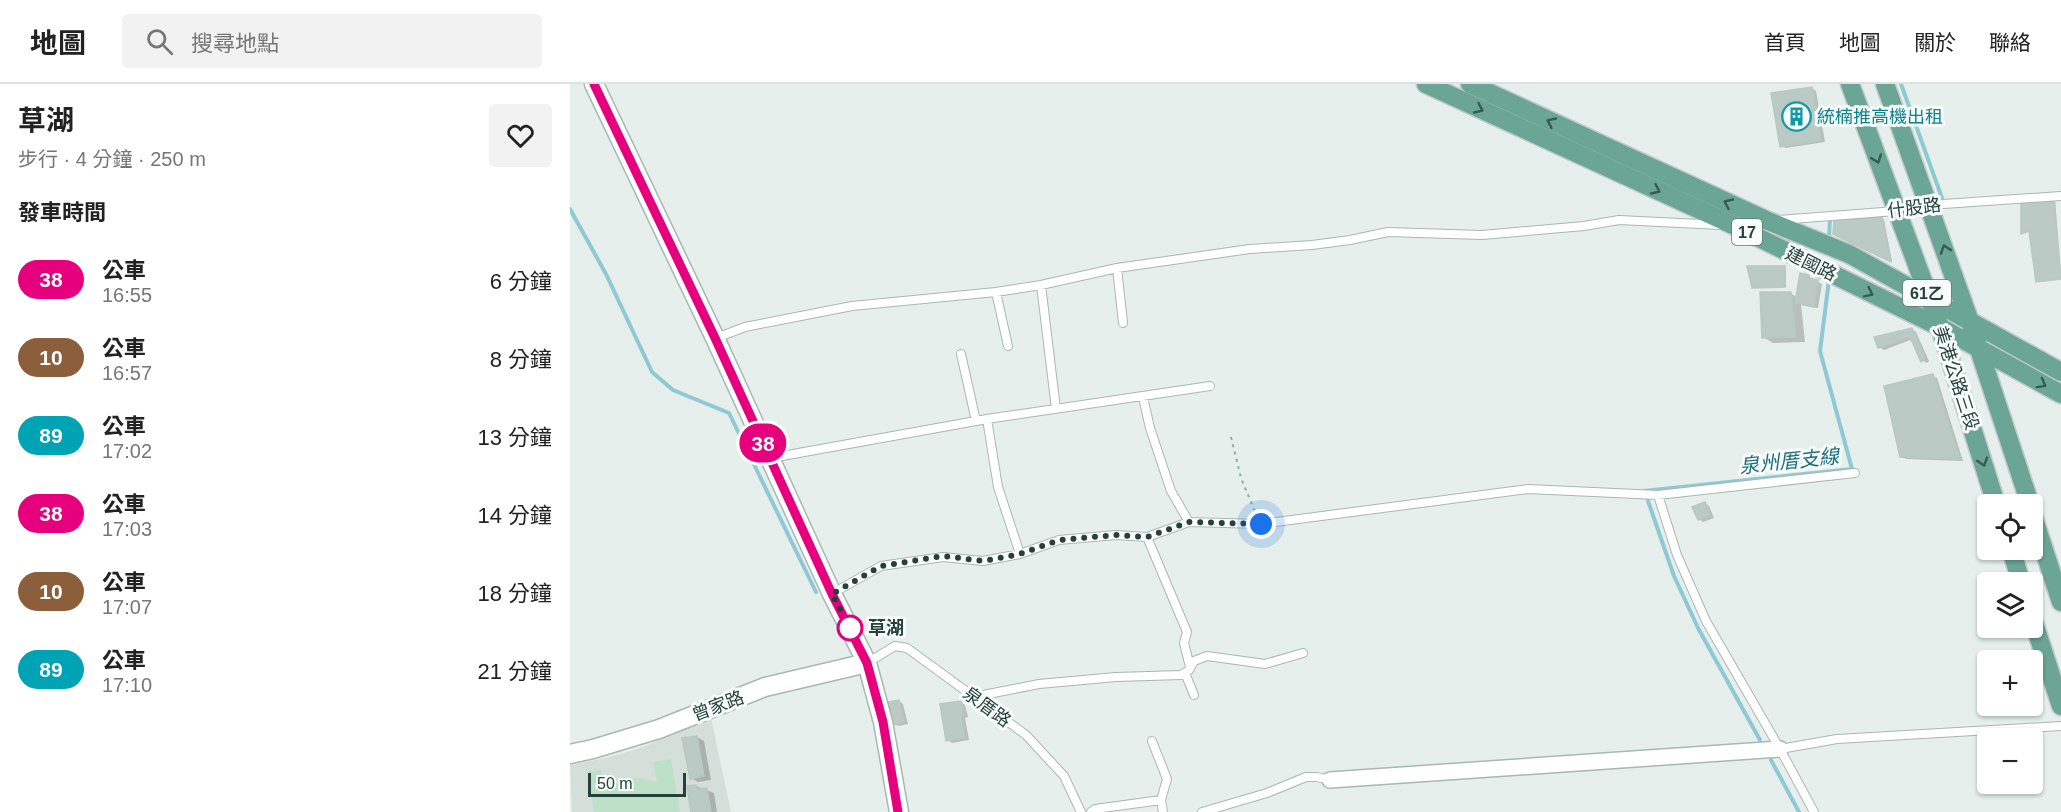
<!DOCTYPE html>
<html lang="zh-TW">
<head>
<meta charset="utf-8">
<style>
  body { margin:0; font-family:Arial,"Noto Sans TC",sans-serif; background:#f2f2f2; color:#222; height:100vh; display:flex; flex-direction:column; font-size:22px; white-space:nowrap }
  * { box-sizing:border-box; margin:0 }
  p { font-size:20px; color:#767676 }
  .icon { flex:none; width:33px; height:33px; fill:none; stroke:currentColor; stroke-width:2; stroke-linecap:round; stroke-linejoin:round }
  .map { position:relative; flex:1; overflow:hidden }
  .panel { display:flex; flex-direction:column; background:#fff; width:570px }
  .panel>* { flex:none }
  .badge { padding:0 12px; border-radius:20px; font-size:21px; line-height:39px }
  .tools { position:absolute; left:1407px; top:410px; display:grid; gap:12px }
  .tools a { display:grid; place-items:center; width:66px; height:66px; border-radius:6px; background:#fff; box-shadow:0 2px 4px #0004; font-size:30px }
  .scale { position:absolute; left:18px; bottom:15px; width:98px; box-sizing:border-box; padding-left:6px; border:3px solid #24423a; border-top:0; font-size:16px; line-height:21px; white-space:nowrap; color:#24423a; -webkit-text-stroke:4px #f7fbf9; paint-order:stroke }
  .you { position:absolute; width:30px; height:30px; margin:-15px; border:4px solid #fff; border-radius:50%; background:#1a73e8; box-shadow:0 0 0 9px #1a73e833 }
  .map>.badge { position:absolute; translate:-50% -50%; box-shadow:0 0 0 3px #fff }
  h2 { padding:0 18px; font-size:22px; line-height:54px }
  .round { display:grid; place-items:center; flex:none; width:63px; height:63px; border-radius:6px; background:#f2f2f2 }
  .overview { display:flex; align-items:center; justify-content:space-between; height:102px; padding:0 18px }
  h1 { font-size:28px; font-weight:700; line-height:45px }
  ul { padding:0; list-style:none }
  li { display:flex; align-items:center; gap:18px; height:78px; padding:0 18px }
  li div { flex:1 }
  li b { display:block; font-size:22px }
  li em { font-style:normal }
  li .badge { min-width:66px; font-weight:700; text-align:center }
  header { display:flex; align-items:center; gap:36px; box-sizing:border-box; height:84px; padding:0 30px; background:#fff; border-bottom:2px solid #e0e0e0 }
  header strong { font-size:28px }
  nav { display:flex; gap:33px; margin-inline-start:auto; font-size:21px }
  .search { width:420px; height:54px; background:#f2f2f2; display:flex; align-items:center; gap:15px; box-sizing:border-box; padding:0 21px; border-radius:6px; color:#767676; font-size:22px }
  main { display:flex; flex:1; min-height:0 }
  .map>svg:first-child { display:block }
</style>
</head>
<body>
<header>
<strong>地圖</strong>
<div class="search"><svg class="icon" aria-label="search" viewBox="0 0 24 24"><circle cx="10" cy="10" r="6"/><path d="M15 15l6 6"/></svg>搜尋地點</div>
<nav><a>首頁</a><a>地圖</a><a>關於</a><a>聯絡</a></nav>
</header>
<main>
<section class="panel">
<div class="overview"><div><h1>草湖</h1><p>步行 · 4 分鐘 · 250 m</p></div><a class="round"><svg class="icon" aria-label="heart" viewBox="0 0 24 24"><path d="M12 20l-8-8c-3-5 5-10 8-4 3-6 11-1 8 4z"/></svg></a></div>
<h2>發車時間</h2>
<ul>
<li><span class="badge" style="background:#e6007e;color:#fff">38</span><div><b>公車</b><p>16:55</p></div><em>6 分鐘</em></li>
<li><span class="badge" style="background:#8b5e3c;color:#fff">10</span><div><b>公車</b><p>16:57</p></div><em>8 分鐘</em></li>
<li><span class="badge" style="background:#00a3b4;color:#fff">89</span><div><b>公車</b><p>17:02</p></div><em>13 分鐘</em></li>
<li><span class="badge" style="background:#e6007e;color:#fff">38</span><div><b>公車</b><p>17:03</p></div><em>14 分鐘</em></li>
<li><span class="badge" style="background:#8b5e3c;color:#fff">10</span><div><b>公車</b><p>17:07</p></div><em>18 分鐘</em></li>
<li><span class="badge" style="background:#00a3b4;color:#fff">89</span><div><b>公車</b><p>17:10</p></div><em>21 分鐘</em></li>
</ul>
</section>
<div class="map">
<svg width="1491" height="728" viewBox="0 0 1491 728">
  <rect width="100%" height="100%" fill="#e6efeb"/>
  <path fill="#d4dfda" d="M141,634l20,94h-159l-2,-47 40,-8 33,-10z"/>
  <path fill="#bfe0c8" d="M101,675l9,53h-86l-6,-41 13,-1 4,22c15,-15 33,-18 52,-9l-4,-21z"/>
  <path fill="#0003" d="M1242,4l4,3 9,51 -39,6 -5,-2z
    M1485,116l6,79 -22,3 -1,-1 -7,-50 -8,2 -1,-31z
    M1312,135l2,1 8,41 -57,-28z
    M1215,184l1,1v18l-31,1z
    M1239,192l4,4 9,4 -4,24 -17,-3 4,37 -32,1 -10,-6 27,-44 7,4z
    M1342,245l4,3 13,29 -2,2 -4,-2 -10,-22 -29,11 -5,-3z
    M1362,292l5,2 26,83 -57,-2 -5,-3z
    M1135,419l4,3 5,12 -11,4 -4,-3z
    M329,617l4,3 5,20 -9,2 -5,-2z
    M391,618l4,3 3,12 -3,1 4,22 -17,3 -4,-3z
    M127,653l7,4 7,39 -13,2 -7,-4z
    M126,702l18,7 3,19h-24l-4,-24z"/>
  <g fill="none" stroke-linecap="round" stroke-linejoin="round">
    <path stroke="#8ec9d4" stroke-width="4" d="M1331,0l41,114 -6,1
      M0,125l36,65 46,98 21,18 56,23 87,179
      M1259,154l1,-20
      M1074,407l208,-22 -32,-118 9,-71
      M1078,417l26,75 24,52 62,112
      M1201,676l28,52"/>
  </g>
  <path fill="#bbcac4" stroke="#b8c9c2" stroke-width="1.5" d="M1242,3l9,53 -41,7 -9,-54z
    M1484,113l7,82 -25,3 -7,-51 -8,3v-33z
    M1312,133l9,45 -58,-28 1,-13z
    M1177,182h38v21l-33,1z
    M1230,189l9,2v3l9,2 -4,27 -19,-4z
    M1190,208h31l5,45 -34,1z
    M1342,244l13,30 -4,4 -11,-25 -32,11 -4,-11z
    M1363,290l27,85 -60,-2 -16,-71z
    M1135,418l5,13 -12,5 -6,-13z
    M329,616l5,22 -11,3 -5,-23z
    M391,617l3,14 -3,1 4,22 -19,3 -6,-37z
    M127,652l7,40 -14,3 -8,-41z
    M126,701l1,4 10,-1 4,24h-20l-4,-26z"/>
  <g fill="none" stroke-linecap="round" stroke-linejoin="round">
    <defs>
      <path id="service" d="M1209,136l117,-9 33,-6 132,-9
        M547,184l6,55
        M471,201l15,124
        M426,208l12,54
        M146,254l29,-11 107,-21 144,-14 45,-7 76,-17 133,-19 62,-4 38,-5 38,-8 94,3 102,-9 35,-6 101,5
        M391,270l15,67
        M573,313l7,31 21,63 18,31
        M417,335l11,68 22,67
        M201,374l216,-39 223,-33
        M1088,411l19,60 29,66 74,128 34,63
        M577,453l40,95 -3,11 6,24
        M263,509l48,-27 62,-9 40,4 37,-7 39,-14 57,-5 31,2 42,-15 72,2 267,-35 130,6 197,-22
        M297,579l28,-17 12,2 119,87 38,41 17,36
        M615,589l9,22
        M403,613l66,-13 77,-7 65,-2 8,-5 5,-9 13,-5 58,8 38,-11
        M582,657l15,38 -6,21
        M1210,665l57,-10 224,-13
        M521,728l4,-3 66,-9 2,12
        M632,728l65,-19 39,-16h11l13,3"/>
      <path id="minor" d="M760,696l450,-31"/>
      <path id="tertiary" d="M24,0l121,254 117,256 35,69 16,59 16,90
        M0,670l23,-5 66,-20 106,-42 102,-24"/>
      <path id="primary" d="M856,0l307,141 207,102 121,67
        M900,0l298,137 81,33 212,118
        M1280,0l90,243 56,177
        M1315,0l85,238 60,182
        M1462,429l29,89
        M1441,465l10,33
        M1462,533l29,89"/>
    </defs>
    <use href="#service" stroke="#a8b8b2" stroke-width="10"/>
    <use href="#minor" stroke="#a8b8b2" stroke-width="18"/>
    <use href="#tertiary" stroke="#a8b8b2" stroke-width="21"/>
    <use href="#primary" stroke="#c2cac8" stroke-width="21"/>
    <path stroke="#86b3a5" stroke-width="2" stroke-dasharray="3 4.5" stroke-linecap="butt" d="M661,353l10,41 15,36"/>
    <use href="#service" stroke="#fff" stroke-width="8"/>
    <use href="#minor" stroke="#fff" stroke-width="15"/>
    <use href="#tertiary" stroke="#fff" stroke-width="18"/>
    <use href="#primary" stroke="#6aa596" stroke-width="18"/>
  </g>
  <defs><path id="oneway-chevron" d="M-2-3.5L2.5 0L-2 3.5" fill="none" stroke-width="1.6" stroke-linecap="round" stroke-linejoin="round" transform="scale(1.5)"/></defs>
  <g stroke="#365b51">
    <use href="#oneway-chevron" transform="translate(909 25) rotate(25)"/>
    <use href="#oneway-chevron" transform="translate(981 38) rotate(-155)"/>
    <use href="#oneway-chevron" transform="translate(1307 75) rotate(70)"/>
    <use href="#oneway-chevron" transform="translate(1086 106) rotate(25)"/>
    <use href="#oneway-chevron" transform="translate(1158 119) rotate(-155)"/>
    <use href="#oneway-chevron" transform="translate(1375 165) rotate(-109)"/>
    <use href="#oneway-chevron" transform="translate(1299 209) rotate(26)"/>
    <use href="#oneway-chevron" transform="translate(1472 300) rotate(29)"/>
    <use href="#oneway-chevron" transform="translate(1413 378) rotate(72)"/>
  </g>
  <g fill="none" stroke-linecap="round" stroke-linejoin="round">
    <defs>
      <path id="line" d="M24,0l121,254 117,256 35,69 16,59 15,90"/>
    </defs>
    <use href="#line" stroke="#fff" stroke-width="14"/>
    <use href="#line" stroke="#e6007e" stroke-width="9"/>
    <path stroke="#24423a" stroke-width="6" stroke-dasharray="0 10.8" d="M280,544l-18,-34 49,-28 62,-10 40,5 37,-7 39,-14 57,-5 31,2 42,-15 72,2"/>
  </g>
  <defs>
    <symbol id="building-ring" viewBox="-11 -11 22 22"><circle r="9.5" fill="#f7fbf9" stroke="#0f9aa8" stroke-width="1.5"/><path d="M-4-6H4V6H1V3H-1V6H-4ZM-2.5-4.3h1.7v1.8h-1.7ZM.8-4.3h1.7v1.8H.8ZM-2.5-1h1.7V.8h-1.7ZM.8-1h1.7V.8H.8Z" fill="#0f9aa8"/></symbol>
  </defs>
  <g fill-rule="evenodd">
    <use href="#building-ring" x="1210" y="16" width="33" height="33"/>
  </g>
  <circle fill="#fff" stroke="#e6007e" stroke-width="3" cx="280" cy="544" r="12"/>
  <g text-anchor="middle" stroke-width="6" stroke-linejoin="round" paint-order="stroke">
    <g fill="#f7fbf9" stroke="#637a73" stroke-width="1.5">
      <rect x="1162" y="135" width="30" height="26" rx="4.5"/>
      <rect x="1333" y="196" width="48" height="26" rx="4.5"/>
    </g>
    <g font-size="16" font-weight="bold" fill="#24423a">
      <text x="1177" y="154">17</text>
      <text x="1357" y="215">61乙</text>
    </g>
    <g font-size="18" fill="#0d838f" stroke="#f7fbf9" text-anchor="start">
      <text x="1247" y="39">統楠推高機出租</text>
    </g>
    <g font-size="18" fill="#24423a" stroke="#f7fbf9">
      <text transform="translate(1344 124) rotate(-7)" y="6">什股路</text>
      <text transform="translate(1241 180) rotate(26)" y="6">建國路</text>
      <text transform="translate(1386 294) rotate(72)" y="6">美港公路三段</text>
      <text transform="translate(148 622) rotate(-21)" y="6">曾家路</text>
      <text transform="translate(417 623) rotate(36)" y="6">泉厝路</text>
    </g>
    <g font-size="18" font-weight="bold" fill="#24423a" stroke="#f7fbf9" text-anchor="start">
      <text x="298" y="550">草湖</text>
    </g>
    <g font-size="20" font-style="italic" fill="#1c6f80" stroke="#f7fbf9">
      <text transform="translate(1219 377) rotate(-6)" y="7">泉州厝支線</text>
    </g>
  </g>
</svg>
<div class="tools">
<a><svg class="icon" aria-label="locate" viewBox="0 0 24 24"><circle cx="12" cy="12" r="6"/><path d="M12 2v4M12 18v4M2 12h4M18 12h4"/></svg></a>
<a><svg class="icon" aria-label="layers" viewBox="0 0 24 24"><path d="M12 4l9 5-9 5-9-5zM3 14l9 5 9-5"/></svg></a>
<a>+</a>
<a>−</a>
</div>
<div class="scale">50 m</div>
<div class="you" style="left:691px;top:440px"></div>
<b class="badge" style="left:193px;top:359px;background:#e6007e;color:#fff">38</b>
</div>
</main>
</body>
</html>
